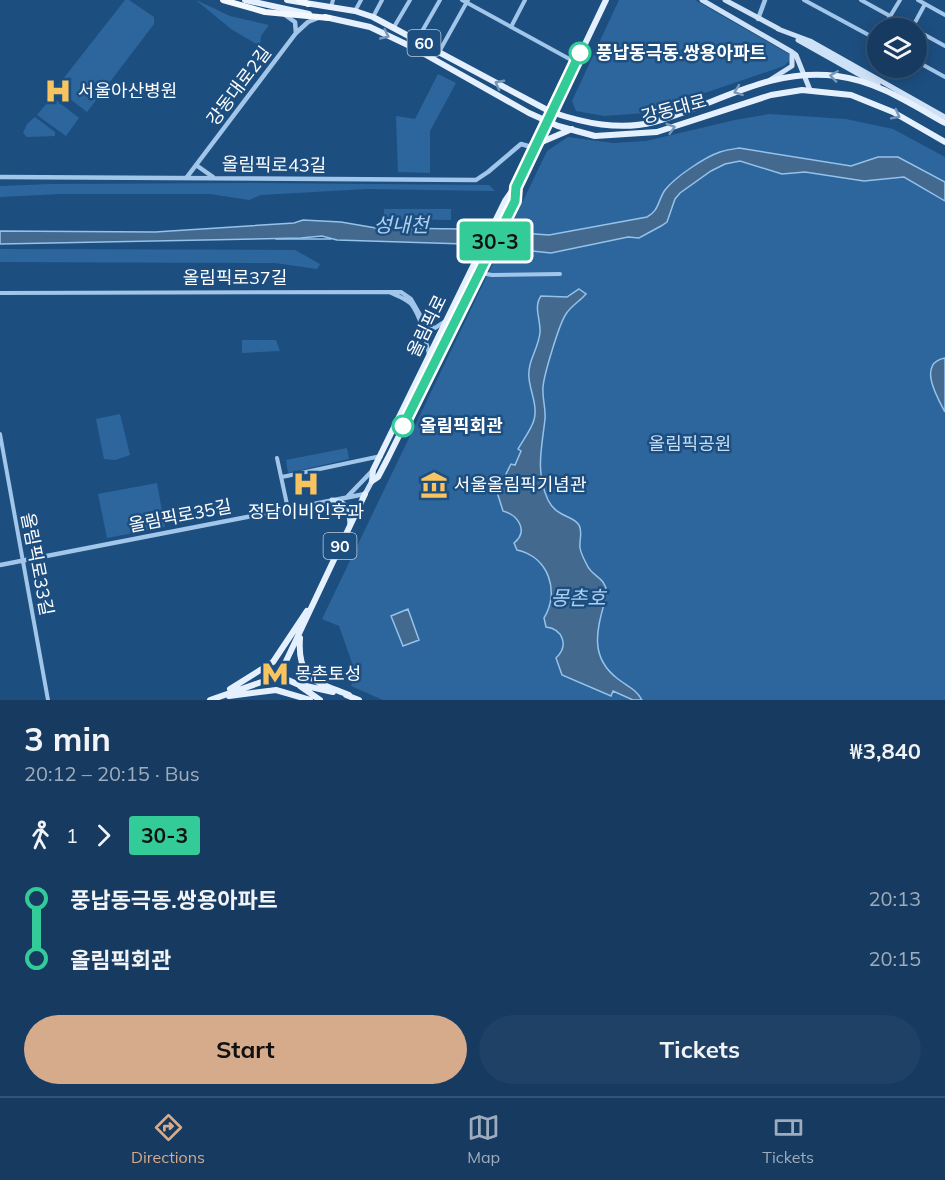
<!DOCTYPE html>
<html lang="en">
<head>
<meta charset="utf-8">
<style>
  body { margin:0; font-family:Mulish,"Noto Sans KR",sans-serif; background:#1f4166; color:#f1f3f6; height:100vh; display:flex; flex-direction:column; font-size:22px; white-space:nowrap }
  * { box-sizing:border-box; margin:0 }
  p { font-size:20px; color:#9eadbd }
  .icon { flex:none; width:33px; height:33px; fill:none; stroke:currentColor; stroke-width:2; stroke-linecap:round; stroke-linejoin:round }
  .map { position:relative; height:700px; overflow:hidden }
  .side { display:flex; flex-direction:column; background:#163a60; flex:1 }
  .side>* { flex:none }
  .badge { padding:0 12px; border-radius:4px; font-size:21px; line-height:39px }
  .tools { position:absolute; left:867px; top:18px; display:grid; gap:12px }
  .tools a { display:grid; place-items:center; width:60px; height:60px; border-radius:50%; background:#163a60; box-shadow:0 3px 15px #0003,0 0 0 2px #355475; font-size:30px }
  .map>.badge { position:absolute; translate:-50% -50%; box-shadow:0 0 0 3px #fff }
  .legs { display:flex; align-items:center; gap:9px; height:66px; padding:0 24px; font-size:20px }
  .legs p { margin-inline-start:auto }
  .summary { display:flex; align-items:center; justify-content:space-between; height:102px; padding:0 24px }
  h1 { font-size:33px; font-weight:700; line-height:45px }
  .primary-button { display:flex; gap:12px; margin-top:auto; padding:12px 24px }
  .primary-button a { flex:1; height:69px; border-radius:36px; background:#d6ab8b; color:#111; font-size:24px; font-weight:700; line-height:69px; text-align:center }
  .primary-button a+a { background:#1f4166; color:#f1f3f6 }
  ul { padding:0 24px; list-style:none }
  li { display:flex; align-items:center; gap:21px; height:60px; font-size:22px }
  li i { display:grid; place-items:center; width:9px; height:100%; margin:0 8px; background:currentColor }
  li i::after { content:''; width:15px; height:15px; margin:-8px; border:4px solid; border-radius:50%; background:#163a60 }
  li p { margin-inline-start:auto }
  li:first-child i { background:linear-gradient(#0000 50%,currentColor 0) }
  li:last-child i { background:linear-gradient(currentColor 50%,#0000 0) }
  .dock { display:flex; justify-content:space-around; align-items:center; height:84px; border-top:2px solid #355475; background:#163a60; font-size:16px; color:#9eadbd }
  .dock a { display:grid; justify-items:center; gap:3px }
  .dock .active { color:#d6ab8b }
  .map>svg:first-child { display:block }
</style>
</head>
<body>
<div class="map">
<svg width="945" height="700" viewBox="0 0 945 700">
  <rect width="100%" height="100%" fill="#1d4e80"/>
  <path fill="#2d669d" d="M125,0h4l25,17v7l-67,88 -31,-24z
    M196,0l34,16 39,9 -8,11 -1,10 -29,-17z
    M619,0h76l94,54 1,6 -6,6 -138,47 -42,3 -28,-5 -4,-10z
    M438,74l18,9 -26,48v42l-32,-1 -2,-56 19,3z
    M52,97l27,21 -13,18 -29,-21z
    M769,114l77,5 47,10 52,28v543h-562l-32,-14 5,-12 -17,-48 -17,-7 225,-468 21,-14 45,6 33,-2 89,-21z
    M35,117l20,15v4l-28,1 -4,-4 4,-9z
    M247,183l242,2 6,6 -128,-2 -106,6 -12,5 -39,-6h-149l-61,3v-11l51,-2z
    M384,209h67v11l-67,-1z
    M0,249l295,1 25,14 -3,5 -42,-6 -275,-1z
    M242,340h34l4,11 -38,2z
    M120,414l10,41 -15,5 -11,-1 -8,-40z
    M347,448l2,11 -61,14 -2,-13z
    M157,483l8,44 -58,11 -9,-44z"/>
  <path fill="#44698e" stroke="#95c2eb" stroke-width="1.5" d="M739,148l112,18 27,-9h20l47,25v19l-41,-24 -40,4 -59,-9 -23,2 -42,-13 -15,3 -14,7 -31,22 -5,6 -8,23 -6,4 -22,12 -11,-1 -77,16 -86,-9 -128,-4 -15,-4 -21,2 -301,6v-13l155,1 139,-9 9,-3 38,2 35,6 90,1 83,6 98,-18c12,-6 11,-17 18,-27 10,-13 40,-33 55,-38 6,-2 13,-3 19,-4z
    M579,289l7,5c-6,7 -15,12 -20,20 -7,10 -22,61 -23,73 -1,11 3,21 2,32 -3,28 -10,53 3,81 9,18 25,15 31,25 4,7 0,15 1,23 1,6 4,11 7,17 5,12 18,11 20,28 -8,31 -21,62 11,86 9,7 18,10 24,21h-9l-20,-9 -2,5 -49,-21 -6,-17c13,-12 7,-29 -10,-31l-2,-9c16,-26 5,-61 -27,-68l-3,-7c15,-12 4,-28 -11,-32l-6,-19 14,-28 4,1 6,-14 -3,-2c5,-9 13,-19 16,-29 4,-14 -4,-29 -5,-42 -2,-17 10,-30 11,-46 1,-12 -7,-25 1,-36l26,1z
    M945,358v54c-8,-15 -28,-49 0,-54z
    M408,609l11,31 -16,6 -12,-30z"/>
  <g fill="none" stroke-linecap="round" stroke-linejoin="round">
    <path stroke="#95c2eb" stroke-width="1.5" d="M276,239h55"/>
    <path stroke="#a2c6e9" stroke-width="4" d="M462,0l113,62
      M804,0l74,40
      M861,0l29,16
      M918,0l27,15
      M331,7l2,-7
      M355,11l6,-11
      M373,17l9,-17
      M394,27l16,-27
      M511,27l14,-27
      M883,28l17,-28
      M912,28l13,-24
      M916,30l29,16
      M417,40l23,-40
      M439,52l29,-52
      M916,61l29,16
      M481,273l11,2 68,-1
      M0,293l401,-1 10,7 15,26 9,3 9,-6
      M391,293c7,3 16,6 21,12 9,13 14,34 17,50
      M0,434l48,266
      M277,458l11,51
      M282,477l99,-21"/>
    <path stroke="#a2c6e9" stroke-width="4.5" d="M285,15l10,7 1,11
      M758,19l7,-19
      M196,165l17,12
      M0,177l476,3 12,-8 33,-28 14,4
      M187,177l109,-144 12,-11 10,-4
      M348,496l25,-26
      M0,565l365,-71"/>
    <path stroke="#cde1f7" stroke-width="5" d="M702,0l90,52 4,3 14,35
      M725,0l54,29
      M778,29l32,12 135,76
      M798,40l80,45
      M770,80l22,-14v-14
      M365,494l7,-13
      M332,500c17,2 17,10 18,25"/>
    <path stroke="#e5f0fe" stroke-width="6" d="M245,0l64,14
      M287,0l68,11 18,6 178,95c33,11 68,19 103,10 62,-17 115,-55 183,-46 40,5 74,28 108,47
      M325,17l45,10 42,20 117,66 29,13 37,10 62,-4 114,-37 31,-5 49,5 42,17 52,30
      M537,144l35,-15
      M372,481l1,-11 132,-269 16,-23 85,-178
      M372,481l6,-4 10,-19 127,-257 1,-14
      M300,638c-3,42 15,43 49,57
      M279,676l18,8 36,8
      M300,686l20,14
      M230,689l43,-27 34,-51
      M346,695l13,5
      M229,696l47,-6 34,10
      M210,700l69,-24 86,-182"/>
    <path stroke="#f2f8fe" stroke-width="6" d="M223,0l42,12 64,6
      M299,0l9,4"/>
  </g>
  <defs><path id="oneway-chevron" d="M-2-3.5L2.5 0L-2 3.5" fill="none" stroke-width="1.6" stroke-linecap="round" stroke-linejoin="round" transform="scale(1.5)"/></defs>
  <g stroke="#7797b9">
    <use href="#oneway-chevron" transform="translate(385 35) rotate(25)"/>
    <use href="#oneway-chevron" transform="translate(834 76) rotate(-172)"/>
    <use href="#oneway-chevron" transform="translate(499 84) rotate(-152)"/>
    <use href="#oneway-chevron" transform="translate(738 91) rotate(160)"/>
    <use href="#oneway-chevron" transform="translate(896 115) rotate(27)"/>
    <use href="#oneway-chevron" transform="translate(671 128) rotate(-16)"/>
  </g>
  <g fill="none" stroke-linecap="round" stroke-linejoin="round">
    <defs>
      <path id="line-1" d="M403,426l112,-225 1,-14 64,-134"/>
    </defs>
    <use href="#line-1" stroke="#fff" stroke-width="14"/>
    <use href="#line-1" stroke="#3c9" stroke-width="9"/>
  </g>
  <defs>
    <symbol id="hospital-bare" viewBox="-9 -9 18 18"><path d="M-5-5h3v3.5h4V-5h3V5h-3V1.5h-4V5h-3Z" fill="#f8c460" stroke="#1d4e80" stroke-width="2.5" paint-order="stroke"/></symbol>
    <symbol id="museum-bare" viewBox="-9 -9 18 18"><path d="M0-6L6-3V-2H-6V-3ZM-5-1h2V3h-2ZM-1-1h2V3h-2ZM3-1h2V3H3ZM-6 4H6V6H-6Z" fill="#f8c460" stroke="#1d4e80" stroke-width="2.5" paint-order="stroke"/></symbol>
    <symbol id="metro-bare" viewBox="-9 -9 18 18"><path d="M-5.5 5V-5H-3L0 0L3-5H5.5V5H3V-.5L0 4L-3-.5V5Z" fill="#f8c460" stroke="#1d4e80" stroke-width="2.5" paint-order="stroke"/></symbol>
  </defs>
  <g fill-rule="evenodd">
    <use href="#hospital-bare" x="39" y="72" width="38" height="38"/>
    <use href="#hospital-bare" x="287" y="465" width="38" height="38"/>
    <use href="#museum-bare" x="415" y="466" width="38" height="38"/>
    <use href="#metro-bare" x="256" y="655" width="38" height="38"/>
  </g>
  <g fill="#fff" stroke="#3c9" stroke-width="3">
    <circle cx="580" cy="53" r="10"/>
    <circle cx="403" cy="426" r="10"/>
  </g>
  <g text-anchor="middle" stroke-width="5" stroke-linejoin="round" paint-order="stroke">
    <g fill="#1d4e80" stroke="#bbcad9" stroke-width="1.5">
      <rect x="407.5" y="30" width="33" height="26" rx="4.5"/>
      <rect x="323.5" y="533" width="33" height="26" rx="4.5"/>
    </g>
    <g font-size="16" font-weight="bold" fill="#fff">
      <text x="424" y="49">60</text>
      <text x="340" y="552">90</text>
    </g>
    <g font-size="18" font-weight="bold" fill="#fff" stroke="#1d4e80" text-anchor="start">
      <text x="596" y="59">풍납동극동.쌍용아파트</text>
      <text x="420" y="432">올림픽회관</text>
    </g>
    <g font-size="18" fill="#fff" stroke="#1d4e80">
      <text transform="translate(239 86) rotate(-53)" y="6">강동대로2길</text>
      <text transform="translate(674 109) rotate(-15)" y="6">강동대로</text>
      <text transform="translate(274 165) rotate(1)" y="6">올림픽로43길</text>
      <text x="235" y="284">올림픽로37길</text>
      <text transform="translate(427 326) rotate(-64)" y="6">올림픽로</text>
      <text transform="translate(180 516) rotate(-11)" y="6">올림픽로35길</text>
      <text transform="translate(37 564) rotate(79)" y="6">올림픽로33길</text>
    </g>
    <g font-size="18" fill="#fff" stroke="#1d4e80" text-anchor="start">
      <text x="78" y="97">서울아산병원</text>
      <text x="454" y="491">서울올림픽기념관</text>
      <text x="306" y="518" text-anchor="middle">정담이비인후과</text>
      <text x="295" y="680">몽촌토성</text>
    </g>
    <g font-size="18" fill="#c6dff7" stroke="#1d4e80">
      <text x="690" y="450">올림픽공원</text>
    </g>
    <g font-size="20" font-style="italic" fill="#add0f1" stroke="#1d4e80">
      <text x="401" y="232">성내천</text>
      <text x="578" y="605">몽촌호</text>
    </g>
  </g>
</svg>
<div class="tools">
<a><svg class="icon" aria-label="layers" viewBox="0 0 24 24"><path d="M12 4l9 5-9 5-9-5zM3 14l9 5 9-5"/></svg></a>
</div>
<b class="badge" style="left:495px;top:241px;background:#3c9;color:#111">30-3</b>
</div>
<section class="side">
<div class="summary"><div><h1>3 min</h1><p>20:12 – 20:15 · Bus</p></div><b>₩3,840</b></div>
<div class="legs"><svg class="icon" aria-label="walk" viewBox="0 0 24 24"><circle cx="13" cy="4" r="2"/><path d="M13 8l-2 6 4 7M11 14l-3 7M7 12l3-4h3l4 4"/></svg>1<svg class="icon" aria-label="forward" viewBox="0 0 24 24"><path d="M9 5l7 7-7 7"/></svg><b class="badge" style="background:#3c9;color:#111">30-3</b></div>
<ul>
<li><i style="color:#3c9"></i><b>풍납동극동.쌍용아파트</b><p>20:13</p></li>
<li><i style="color:#3c9"></i><b>올림픽회관</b><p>20:15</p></li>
</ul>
<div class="primary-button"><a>Start</a><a>Tickets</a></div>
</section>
<nav class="dock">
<a class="active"><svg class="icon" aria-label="directions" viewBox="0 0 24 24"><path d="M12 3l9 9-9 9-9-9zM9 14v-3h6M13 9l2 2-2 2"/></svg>Directions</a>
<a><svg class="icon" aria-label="map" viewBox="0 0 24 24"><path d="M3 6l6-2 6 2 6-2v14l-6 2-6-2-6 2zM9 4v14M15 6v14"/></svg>Map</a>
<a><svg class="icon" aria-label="tickets" viewBox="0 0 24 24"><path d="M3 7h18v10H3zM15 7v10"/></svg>Tickets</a>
</nav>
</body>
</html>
